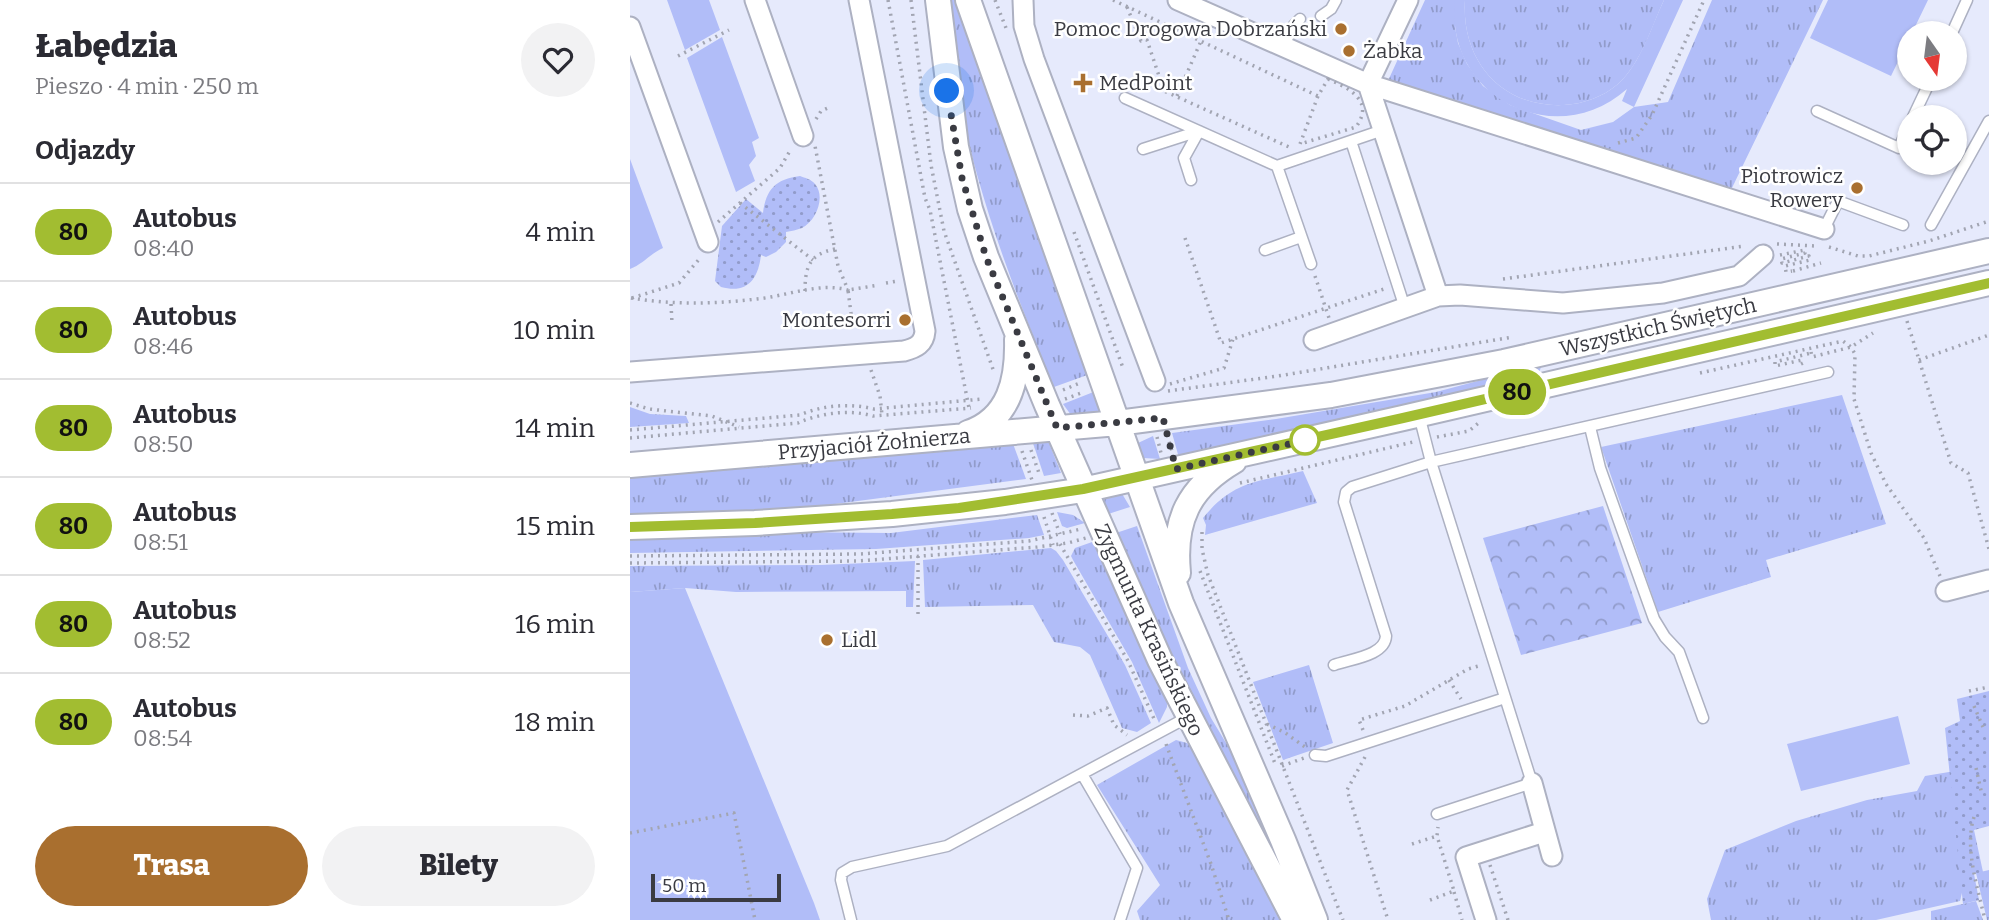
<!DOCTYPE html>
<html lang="pl">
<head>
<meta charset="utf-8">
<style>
  body { margin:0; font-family:Bitter,serif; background:#f2f2f3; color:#2b2b33; height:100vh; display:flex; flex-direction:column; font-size:26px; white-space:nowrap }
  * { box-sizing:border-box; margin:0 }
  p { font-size:23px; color:#7c7c81 }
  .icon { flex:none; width:38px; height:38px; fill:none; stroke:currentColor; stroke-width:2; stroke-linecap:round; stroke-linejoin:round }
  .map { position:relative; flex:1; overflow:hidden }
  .drawer { display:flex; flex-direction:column; background:#fff; width:630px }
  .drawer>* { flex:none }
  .badge { padding:0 14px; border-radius:23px; font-size:24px; line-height:46px }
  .needle { width:46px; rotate:166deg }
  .fabs { position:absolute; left:1267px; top:21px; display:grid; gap:14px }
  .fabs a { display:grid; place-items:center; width:70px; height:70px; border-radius:50%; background:#fff; box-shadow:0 2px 5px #0004; font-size:35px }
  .scale { position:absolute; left:21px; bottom:18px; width:130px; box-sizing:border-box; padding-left:7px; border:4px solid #3a3b42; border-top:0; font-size:19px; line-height:24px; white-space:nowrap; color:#3a3b42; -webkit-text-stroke:5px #fff; paint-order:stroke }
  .you { position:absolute; width:35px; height:35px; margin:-18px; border:5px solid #fff; border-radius:50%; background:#1a73e8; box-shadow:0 0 0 10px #1a73e833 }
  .map>.badge { position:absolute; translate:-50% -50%; box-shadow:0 0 0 4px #fff }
  h2 { padding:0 35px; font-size:26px; line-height:63px }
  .round { display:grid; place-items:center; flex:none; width:74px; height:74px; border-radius:37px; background:#f2f2f3 }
  .head { display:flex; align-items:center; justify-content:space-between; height:119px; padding:0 35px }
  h1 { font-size:33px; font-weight:800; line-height:52px }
  .primary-button { display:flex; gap:14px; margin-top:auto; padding:14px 35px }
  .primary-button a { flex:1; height:80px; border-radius:42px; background:#a96f2f; color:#fff; font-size:28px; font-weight:800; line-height:80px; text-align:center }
  .primary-button a+a { background:#f2f2f3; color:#2b2b33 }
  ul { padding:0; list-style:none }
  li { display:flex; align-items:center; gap:21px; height:98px; padding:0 35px; border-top:2px solid #e1e1e2 }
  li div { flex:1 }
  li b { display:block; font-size:26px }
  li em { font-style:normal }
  li .badge { min-width:77px; font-weight:700; text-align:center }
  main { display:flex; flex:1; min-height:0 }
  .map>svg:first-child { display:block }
</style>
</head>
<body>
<main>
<section class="drawer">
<div class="head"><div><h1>Łabędzia</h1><p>Pieszo · 4 min · 250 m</p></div><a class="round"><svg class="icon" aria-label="heart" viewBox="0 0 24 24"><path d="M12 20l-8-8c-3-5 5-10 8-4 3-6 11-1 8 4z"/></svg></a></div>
<h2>Odjazdy</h2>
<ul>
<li><span class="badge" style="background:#a2bd31;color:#111">80</span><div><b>Autobus</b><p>08:40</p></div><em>4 min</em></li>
<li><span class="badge" style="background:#a2bd31;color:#111">80</span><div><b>Autobus</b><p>08:46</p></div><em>10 min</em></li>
<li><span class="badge" style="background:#a2bd31;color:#111">80</span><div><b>Autobus</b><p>08:50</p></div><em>14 min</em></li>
<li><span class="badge" style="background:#a2bd31;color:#111">80</span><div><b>Autobus</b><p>08:51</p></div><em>15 min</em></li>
<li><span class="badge" style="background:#a2bd31;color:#111">80</span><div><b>Autobus</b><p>08:52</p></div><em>16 min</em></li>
<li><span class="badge" style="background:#a2bd31;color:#111">80</span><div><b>Autobus</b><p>08:54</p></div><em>18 min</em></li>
</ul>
<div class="primary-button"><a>Trasa</a><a>Bilety</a></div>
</section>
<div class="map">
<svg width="1359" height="920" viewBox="0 0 1359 920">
  <defs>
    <pattern id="grass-tufts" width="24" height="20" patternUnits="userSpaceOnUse" patternTransform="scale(1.75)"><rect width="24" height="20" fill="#b1bdf8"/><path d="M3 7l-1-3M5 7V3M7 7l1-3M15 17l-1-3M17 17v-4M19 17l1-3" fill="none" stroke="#919bca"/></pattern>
    <pattern id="forest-crowns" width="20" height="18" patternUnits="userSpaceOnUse" patternTransform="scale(1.75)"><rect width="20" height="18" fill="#b1bdf8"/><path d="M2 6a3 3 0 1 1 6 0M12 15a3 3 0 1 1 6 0" fill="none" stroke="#919bca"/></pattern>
    <pattern id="park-dots" width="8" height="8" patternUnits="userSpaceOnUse" patternTransform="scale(1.75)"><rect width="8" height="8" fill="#b1bdf8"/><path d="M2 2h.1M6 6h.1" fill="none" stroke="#919bca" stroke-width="1.8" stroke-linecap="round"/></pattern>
  </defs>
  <rect width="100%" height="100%" fill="#e6eafc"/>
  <path fill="url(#grass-tufts)" d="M317,0h7l136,374 -36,13c-38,-91 -78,-194 -95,-291 -5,-32 -8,-64 -12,-96z
    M795,0h30v27l3,16 9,21 16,22 27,19 71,25 32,-8 21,-15 34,-5 44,-102h111l-93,192 -343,-109z
    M835,0h199c-13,28 -23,63 -46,84 -15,13 -35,20 -54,21 -62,3 -103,-44 -99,-105z
    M912,364l-4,12 -359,82 -7,-25 104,-14 160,-27z
    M466,391l4,20 -2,2 -27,2 -8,-11z
    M1212,395l44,129 -120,36 5,17 -113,35 -57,-165z
    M0,407l20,7 36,2 3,7 -59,4z
    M523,436l7,23 -17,-1 -5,-15z
    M402,440l17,3 12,30 -17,3z
    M382,441l14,38 -275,36 -121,4v-44z
    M673,471l14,32 -112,32 1,-10 -3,-7c31,-38 55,-36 100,-47z
    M491,492l9,15 -25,8 -1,-19z
    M427,512l16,3 12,8 -18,5 -5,-2z
    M407,515l7,20 -15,3 -153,11 -246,4v-16l151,-5 110,1z
    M507,526l51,142 23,50 29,48 38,95 -65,-118 -100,-209z
    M465,541l72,158v8l-8,16 -27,-61 -59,-102 -2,-4 4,-8z
    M421,548l5,3 7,9 62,105 26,58 -14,9 -15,-4 -32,-73 -10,-8 -26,-5 -21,-37 -108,2 -2,-47z
    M285,561l-2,46h-7v-16l-170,1 -51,-4 -55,4v-26l190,-1z
    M679,665l24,78 -50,17 -30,-78z
    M546,740l11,3 5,4 92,173h-144l-3,-9 23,-26 -63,-100z
    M1331,770l4,110 -5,21 -84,19h-165l-4,-21 18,-49 71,-29 71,-21 50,-9 8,-15z
    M1359,870v50h-2l-11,-47z
    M1346,901l7,19h-52v-9z"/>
  <path fill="url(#forest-crowns)" d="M973,506l39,117 -121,32 -38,-117z"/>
  <path fill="url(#park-dots)" d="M170,176c5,2 11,3 15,8 11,13 1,37 -13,44 -5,2 -11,3 -16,4v10l-10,10 -10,5 -5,-2c-3,25 -14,39 -40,32l-6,-6 7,-55 24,-27 17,14c3,-24 13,-34 37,-37z
    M1359,691v135l-15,4 9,42 -9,2 5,26 -16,4 -18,-176 15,-7 -3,-22z"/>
  <path fill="#b1bdf8" d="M37,0h42l11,30 -35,20z
    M825,0h10c-4,61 37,108 99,105 19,-1 39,-8 54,-21 23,-21 33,-57 46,-84h19l-49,107 -12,-6 5,-12c-72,64 -183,8 -172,-89z
    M1198,0h100l-16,33h-3v6l-18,37 -81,-38z
    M92,37l37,101 -7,4 4,14 -7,9 6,16 -19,11 -49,-134z
    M0,159l33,89c-13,6 -20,16 -33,21z
    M55,588l129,315 6,17h-190v-328z
    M1268,716l12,48 -109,27 -14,-47z"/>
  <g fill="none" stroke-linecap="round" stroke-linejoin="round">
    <defs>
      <path id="service" d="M691,16l10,-7 5,-9
        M1322,33l15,-33
        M653,47l11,-22 6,-6
        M495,98l152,68 106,-36
        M1187,111l82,37 10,-23
        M1283,117l18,-38
        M721,141l54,167
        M513,149l56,-18
        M647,166l34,98
        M561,180l-7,-22 15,-27
        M1301,225l58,-104
        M1194,229l14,-28 65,24
        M635,250l36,-13
        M960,427l10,41 54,151 11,18 14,15 24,66
        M704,665c16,-6 51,-9 52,-29l-42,-134 2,-10 6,-5 79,-25 -12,-47
        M685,755l11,1 179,-58
        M452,774l55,94 -17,52
        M807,814l95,-31 -101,-321 397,-90
        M221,920l-10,-40 1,-7 10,-6 95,-21 241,-129"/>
      <path id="minor" d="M125,0l48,136
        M393,0l1,26 10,33 121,322
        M548,0l190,84 456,145
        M0,27l78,215
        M738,84l70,212
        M738,84l40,-84
        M684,340l124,-44 22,-1 103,8 100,-10 76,-17 24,-21
        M0,372l274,-21c12,-3 20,-7 21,-20l-66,-331
        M1316,591l43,-11
        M902,783l20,73
        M856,920l-20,-63 78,-25"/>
      <path id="tertiary" d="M308,0l18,147 14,62 16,48 61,148 113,255 135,260
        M338,0l213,603 102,237 32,80
        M338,433c42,-14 50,-54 49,-93
        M0,465l488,-42 213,-28 173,-33 485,-111
        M0,527l125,-4 137,-9 113,-12 78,-12 320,-72 586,-135
        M548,573c-5,-52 10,-85 56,-112"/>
    </defs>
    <use href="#service" stroke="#adb1c2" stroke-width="13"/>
    <use href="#minor" stroke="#adb1c2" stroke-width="23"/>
    <use href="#tertiary" stroke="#adb1c2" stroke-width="28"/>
    <path stroke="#a2a5b2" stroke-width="3.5" stroke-dasharray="2 5" stroke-linecap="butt" d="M258,0l37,198 5,12 39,198
      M281,0l20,165 13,66 50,141
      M365,0l11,28
      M483,0l205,96
      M497,7l14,34 6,-1 17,51 125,56
      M48,56l51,-26
      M698,79c21,9 47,22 28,48l-56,17 18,-48z
      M547,96l24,-55
      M186,119l5,-8 9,-4
      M988,143l18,-5 16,-23 52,-115
      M110,203l73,57
      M88,222l62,-54 11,-19
      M444,232l49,136
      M555,238l36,105 163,-54
      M1147,244l38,2
      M1199,247l29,9h11l60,-15 60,-20
      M1150,255l25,-5v3l-24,6 1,4 27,-7 1,4 -25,6 1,6 6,-1
      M1163,271l28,-8
      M685,276l14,42
      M873,279l242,-33
      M256,283l12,-2
      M175,291c0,-25 5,-37 30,-42
      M1,298c41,7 84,6 126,1 30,-3 62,-17 91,-9l-10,-24 -23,-120
      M2,298l47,-15 22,-26
      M41,304l1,19
      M222,321l-4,-31 31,-5
      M1277,321l44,142 17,10 21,76
      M1181,352l1,5 39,-10 22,-14
      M1289,360l70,-25
      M1171,364l2,-1 -1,-3 -27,6v-4l36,-9
      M241,370l9,26 2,19
      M1070,373l143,-32 8,6 4,7 -1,45 17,54 15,31 38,54 16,38
      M540,384l54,-16 9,-29
      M433,390l19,-8
      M538,391l110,-15 235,-39
      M435,399l19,-7
      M0,403l19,6 63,7 27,11
      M0,430l170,-15c23,-10 50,-12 74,-6l108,-10
      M537,435l5,16
      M527,437l4,16
      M807,437l32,-6 12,-10
      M0,438l168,-15c22,-10 52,-14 75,-7l98,-8
      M401,450l9,26
      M392,451l10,29
      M610,483l173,-41
      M422,513l8,21
      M414,517l9,28
      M572,532v17l6,26 135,345
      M430,544l68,117 27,60
      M0,556l230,-2 169,-13 52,-12
      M288,556v61
      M0,563l228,-2 179,-14 31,-4 18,-5
      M570,571l76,195
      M819,680l12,19
      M1339,691l20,-4
      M1344,706l9,21
      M443,715l15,1 19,-8 7,17 13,10
      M637,724l17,8 21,15
      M733,730l-4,-10 46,-14 63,-37 14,-4
      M536,744l45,120 18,56
      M735,757l-18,33 41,130
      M652,766l22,-8
      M1346,768l6,27
      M1344,817c-10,31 4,72 11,103
      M0,833l104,-20 21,107
      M782,844l25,-8
      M860,865l18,55
      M824,892l8,28
      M800,900l24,-9 -17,-55 1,-9"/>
    <use href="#service" stroke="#fff" stroke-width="10"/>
    <use href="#minor" stroke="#fff" stroke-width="19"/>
    <use href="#tertiary" stroke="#fff" stroke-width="24"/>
  </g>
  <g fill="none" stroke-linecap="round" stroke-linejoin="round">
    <defs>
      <path id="line" d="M0,527l125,-4 137,-9 67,-6 124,-19 320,-71 586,-135"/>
    </defs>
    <use href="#line" stroke="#fff" stroke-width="16"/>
    <use href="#line" stroke="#a2bd31" stroke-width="10"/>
    <path stroke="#3a3b42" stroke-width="7" stroke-dasharray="0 12.6" d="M317,91l15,87 24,79 71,171 106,-10 13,51 131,-29h-2"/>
  </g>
  <g fill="#a96f2f" stroke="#fff" stroke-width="2.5">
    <circle cx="711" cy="29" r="7"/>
    <circle cx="719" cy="51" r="7"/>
    <path d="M449.5 72.5h7v7h7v7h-7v7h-7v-7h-7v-7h7z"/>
    <circle cx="1227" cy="188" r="7"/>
    <circle cx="275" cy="320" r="7"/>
    <circle cx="197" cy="640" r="7"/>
  </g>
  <circle fill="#fff" stroke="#a2bd31" stroke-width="3.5" cx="675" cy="440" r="14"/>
  <g text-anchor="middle" stroke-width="5" stroke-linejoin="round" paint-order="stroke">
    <g font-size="21" fill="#3a3b42" stroke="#fff" text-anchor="end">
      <text x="697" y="36">Pomoc Drogowa Dobrzański</text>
      <text x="733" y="58" text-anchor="start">Żabka</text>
      <text x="469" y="90" text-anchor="start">MedPoint</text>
      <text x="1213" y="183">Piotrowicz<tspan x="1213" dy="24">Rowery</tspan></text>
      <text x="261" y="327">Montesorri</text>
      <text x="211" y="647" text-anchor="start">Lidl</text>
    </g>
    <g font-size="21" fill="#3a3b42" stroke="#fff">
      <text transform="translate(1028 327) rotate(-13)" y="7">Wszystkich Świętych</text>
      <text transform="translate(244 444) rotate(-5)" y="7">Przyjaciół Żołnierza</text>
      <text transform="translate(519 630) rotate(65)" y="7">Zygmunta Krasińskiego</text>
    </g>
  </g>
</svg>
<div class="fabs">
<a><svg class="needle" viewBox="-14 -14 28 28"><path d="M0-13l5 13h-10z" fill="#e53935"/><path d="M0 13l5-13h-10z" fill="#7c7c81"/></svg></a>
<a><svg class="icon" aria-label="locate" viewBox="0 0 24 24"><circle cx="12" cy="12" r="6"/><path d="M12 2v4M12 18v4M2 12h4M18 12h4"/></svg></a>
</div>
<div class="scale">50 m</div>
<div class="you" style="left:317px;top:91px"></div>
<b class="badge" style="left:887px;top:392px;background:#a2bd31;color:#111">80</b>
</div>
</main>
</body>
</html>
